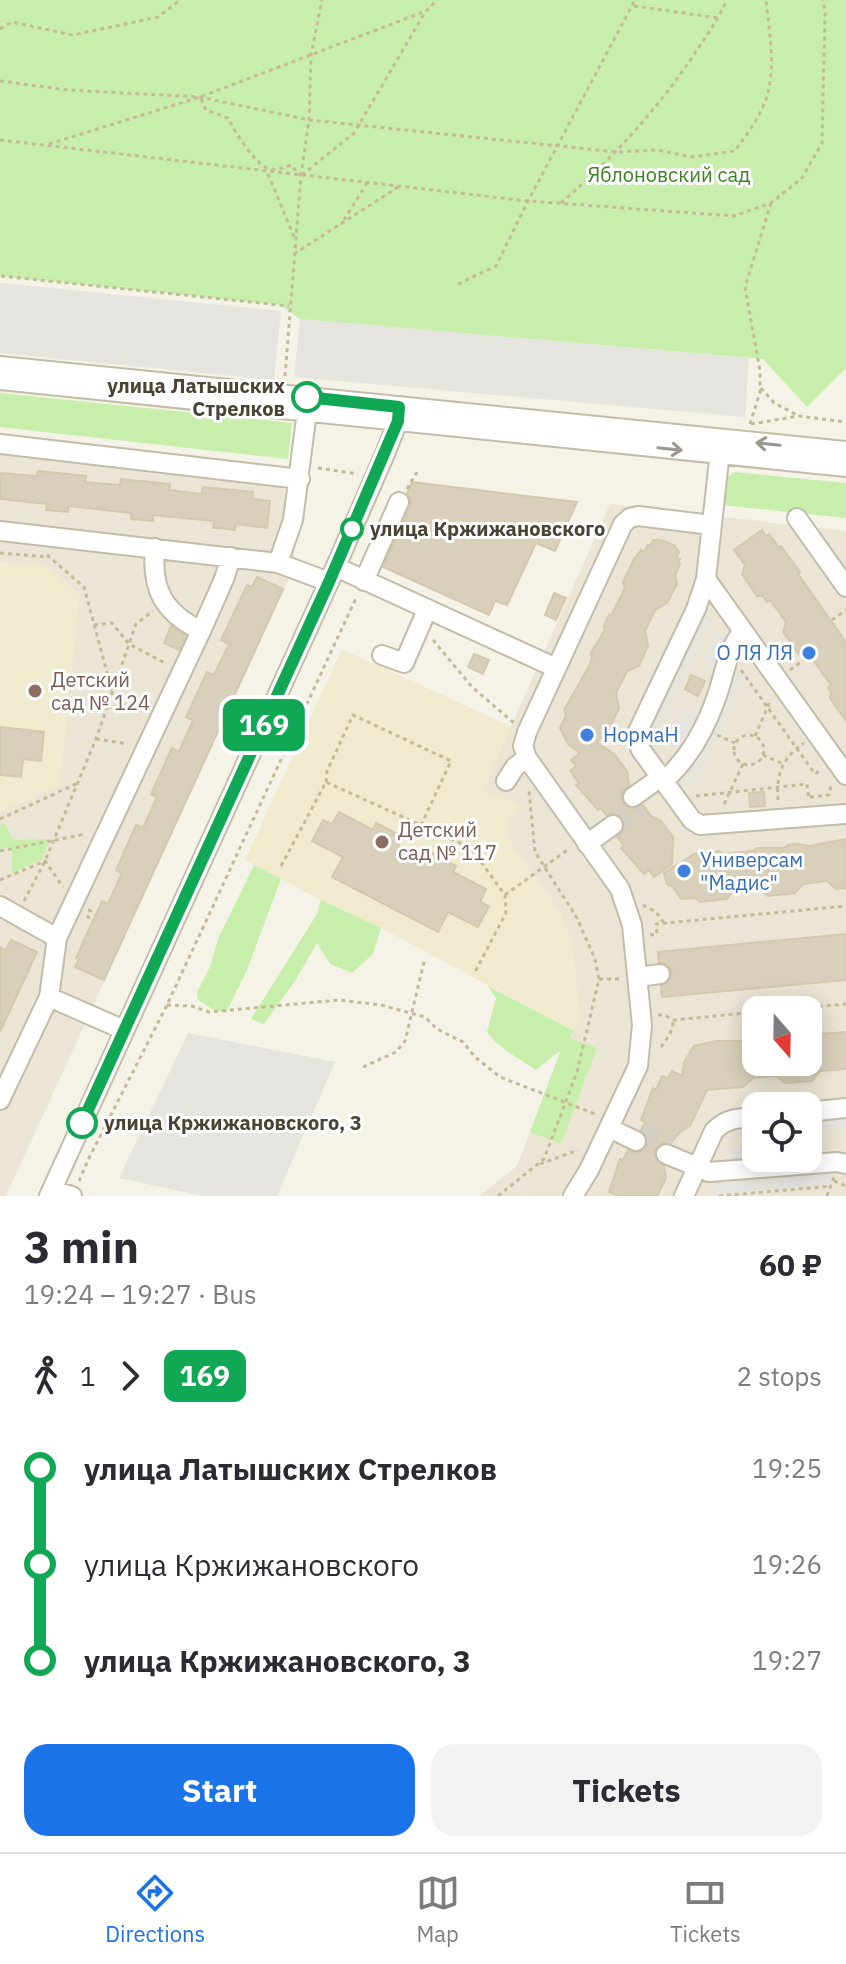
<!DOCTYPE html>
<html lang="en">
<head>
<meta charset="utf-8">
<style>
  body { margin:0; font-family:"IBM Plex Sans",sans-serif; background:#f2f2f3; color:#2b2b33; height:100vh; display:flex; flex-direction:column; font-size:30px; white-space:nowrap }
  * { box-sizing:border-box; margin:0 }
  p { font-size:26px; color:#7c7c81 }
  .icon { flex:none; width:44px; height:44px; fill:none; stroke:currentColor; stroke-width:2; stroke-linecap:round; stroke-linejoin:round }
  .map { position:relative; height:1196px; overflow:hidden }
  .sheet { display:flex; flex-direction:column; background:#fff; flex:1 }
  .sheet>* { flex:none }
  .badge { padding:0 16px; border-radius:12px; font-size:28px; line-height:52px }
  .needle { width:52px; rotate:160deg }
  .controls { position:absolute; left:742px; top:996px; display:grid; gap:16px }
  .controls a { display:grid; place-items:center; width:80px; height:80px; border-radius:16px; background:#fff; box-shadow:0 4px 20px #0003; font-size:40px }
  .map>.badge { position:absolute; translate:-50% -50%; box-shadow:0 0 0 4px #fff }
  .legs { display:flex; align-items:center; gap:12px; height:88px; padding:0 24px; font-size:26px }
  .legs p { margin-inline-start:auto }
  .summary { display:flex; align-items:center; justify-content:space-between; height:136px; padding:0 24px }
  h1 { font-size:44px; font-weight:700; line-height:60px }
  .button { display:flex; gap:16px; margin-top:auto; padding:16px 24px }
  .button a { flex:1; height:92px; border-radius:24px; background:#1a73e8; color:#fff; font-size:32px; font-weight:700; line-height:92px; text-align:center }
  .button a+a { background:#f2f2f3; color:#2b2b33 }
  ul { padding:0 24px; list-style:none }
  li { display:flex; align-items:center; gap:28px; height:96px; font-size:30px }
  li i { display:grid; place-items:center; width:12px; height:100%; margin:0 10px; background:currentColor }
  li i::after { content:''; width:20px; height:20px; margin:-10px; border:6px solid; border-radius:50%; background:#fff }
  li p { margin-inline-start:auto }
  li:first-child i { background:linear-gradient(#0000 50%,currentColor 0) }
  li:last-child i { background:linear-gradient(currentColor 50%,#0000 0) }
  .dock { display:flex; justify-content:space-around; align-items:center; height:112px; border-top:2px solid #e1e1e2; background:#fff; font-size:22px; color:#7c7c81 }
  .dock a { display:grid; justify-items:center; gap:4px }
  .dock .on { color:#1a73e8 }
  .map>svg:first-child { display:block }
</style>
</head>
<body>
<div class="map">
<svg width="846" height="1196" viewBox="0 0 846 1196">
  <rect width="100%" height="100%" fill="#f5f2e7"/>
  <path fill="#eae5d4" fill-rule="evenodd" d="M0,453l282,33 11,34 2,46 -289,630h-6z
    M610,504l236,27v665h-367l38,-30 49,-129 8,-6 -14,-120 -55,-77 -22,-45zM756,1010h52v52h-52zM756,1106h52v52h-52z"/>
  <path fill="#f0eacf" d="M0,561l49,5 31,29 -20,191 -60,26z
    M342,649l170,78 -29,62 35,16 -13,29 55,77 13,32 7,76 -6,12 -193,-103 -60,-28 -76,-40z"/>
  <path fill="#c8eeab" d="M0,0h846v368l-39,39 -44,-48 -463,-40 -20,-14 -280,-29z
    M0,393l292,30 -4,36 -288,-32z
    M734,472l112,11v35l-125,-13 5,-26z
    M5,823l8,17 37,-1 -8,20 -30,14v-27l-12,3v-24z
    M254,865l27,14 -34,91 -21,43 -14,-4 -14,-9 -1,-8 13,-25 8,-28z
    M321,900l60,28 -8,26 -21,19 -22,-9 -13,-21 -22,38 -31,43 -13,-5 66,-105z
    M488,986l86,45 -5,7 28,10 -36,96 -31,-12 31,-82 -25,20c-17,-12 -37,-21 -49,-38l9,-34z"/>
  <path fill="#e6e4df" d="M0,283l281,28 -7,69 -274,-27z
    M300,319l449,39 -4,59 -451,-40z
    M701,613l11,5 -53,111 -10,-5z
    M717,631l10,5 -13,28 -10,-5z
    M734,673l10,4 -50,108 -10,-5z
    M682,708l20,9 -17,36 -20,-9z
    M188,1033l147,29 -58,134h-74l-84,-18z
    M846,1115v12l-38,3v-11z
    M756,1147v11l-23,2 -1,-11z
    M831,1173v11l-118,11 -1,-11z"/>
  <path fill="#d8d0bb" stroke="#d4c9ad" stroke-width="2" d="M38,471l48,5 -1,6 35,3 1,-6 49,5 -1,6 33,4 1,-7 50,5 -1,7 18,2 -3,27 -31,-4 -1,6 -15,-2h-7l1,-7 -61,-6v6l-22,-2v-6l-62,-7 -1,6 -22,-2 1,-6 -47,-5v-26l37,3z
    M412,482l74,9 91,11 -22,49 -19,-8 -29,62 -12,-4 -6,14 -106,-48 27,-60 1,-7 -4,-7z
    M762,530l4,6 3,-2 10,13 2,-1 19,26 -2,2 48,68v79l-16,-23 1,-6 -3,-4 3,-3 -21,-29 -3,3 -3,-5 -6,-1 -15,-21 3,-10 -16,-22 -3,2 -4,-6h-6l-15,-22 3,-9 -11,-15z
    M653,540h8l13,5 5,7 -3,6 4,1 -2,4 2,1 -5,11 2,9 -10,19 -12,7 -10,21 3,15 -9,20 -12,5 -11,22 3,15 -9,19 -13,16 17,11 13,17 2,14 -7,6 -1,6 3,8 9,4 10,-4 8,11 10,5 12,16 -1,27 -18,13 -5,-7 -5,4 -23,-26 3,-2 -7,-9 7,-8 -2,-12 -10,-4 -6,2 -5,-7 -3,2 -22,-25 3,-2 -9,-12 6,-5 -5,-6 9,-7 -12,-9 -8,-16 6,-13 -2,-5 25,-44 3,-8 -1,-5 14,-23 -1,-4 4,-10 4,-2 13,-26 -2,-6 11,-23 7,-9 3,2 4,-7 2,1z
    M257,577l26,12 -179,391 -29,-13 4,-8 -3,-1 26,-57 6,3 14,-31 -6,-3 20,-45 7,3 14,-31 -6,-3 21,-46 7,4 14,-32 -7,-3 21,-45 7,3 15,-31 -8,-4 26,-55 5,2z
    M554,593l12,5 -10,22 -11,-5z
    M171,626l14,10 -6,14 -15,-7z
    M474,654l15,6 -6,14 -15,-7z
    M691,675l14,6 -7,15 -13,-7z
    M0,727l44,5 -3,29 -18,-2 -2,18 -21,-2z
    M764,792l1,14 -15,1 -1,-14z
    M339,812l34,18 3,-7 27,14 -5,9 26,14 5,-9 27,15 -3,6 33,17 -6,13 9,4 -11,21 -30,-15 -10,20 -106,-55 11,-20 -31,-16 11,-21 9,4z
    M846,839v49l-10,1 -9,-8 -24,3 -8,9 -27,3 -10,-8 -24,2 -7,9 -27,3 -5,-4 -14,1 -8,-12 -6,-3 -3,-11 30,-19 25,-3 5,3 8,-1 21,-2 4,-3h27l4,-3 9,-1 13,2z
    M846,934v46l-184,17 -1,-11 7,-3 4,-10 -3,-7 -10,-4 -1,-10z
    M11,940l26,12 -37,80v-85l6,3z
    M808,1028l11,6 27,-2v37l-26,2 -8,10 -27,2 -9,-7 -23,2 -10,9 -36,3 -17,36 -10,6 -9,11 -7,-1 -9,7 -1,7 10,10 2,12 -9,18h-39l-9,-4 11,-33 3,1 5,-10 10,3 9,-8 -1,-10 -5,-5 4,-8 -4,-2 12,-32 3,2 6,-14 6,2 4,-7 10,5 2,-14 10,-16 22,-5h33l1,4 6,-1v18h52z"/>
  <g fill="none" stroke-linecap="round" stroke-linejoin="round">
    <path stroke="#d3cfc3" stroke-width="18" stroke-dasharray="18 9" stroke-linecap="butt" d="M613,825l27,-19
      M641,1131l30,14"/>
    <defs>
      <path id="minor" d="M0,366l846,85
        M0,380l846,87
        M721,442l-15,137 -10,30 -58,122 -1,9 4,10 51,70 8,5 146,-11
        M0,444l300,35
        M797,518l49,69
        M0,531l278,32 51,19
        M155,548c-4,41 8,64 46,83
        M278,563l15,-43 14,-109
        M336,567l220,101
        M706,579l140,196
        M364,581l35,-79
        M382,655l22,8 23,-53
        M506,781l9,-14 12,-9
        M664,781c24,-22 40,-49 51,-80 10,-25 10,-48 28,-70
        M633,797l28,-20
        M587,844l26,-19
        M0,906l57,32 -8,59 -49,103
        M57,938l144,-307 23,-52 7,-22
        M638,977l22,-3
        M49,997l75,33
        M808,1112l38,-4
        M609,1128l27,13
        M666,1154l43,18 128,-10 9,2
        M52,1190l20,6
        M49,1196l280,-614 56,-128 13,-33 1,-14
        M573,1196l16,-26 49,-104 4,-41 -10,-100 -12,-36 -93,-131 -4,-12 4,-14 96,-208 7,-6 8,-2 74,9
        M684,1196l30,-65c12,-13 25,-13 42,-14"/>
    </defs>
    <use href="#minor" stroke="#c2bca8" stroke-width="22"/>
    <path stroke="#c5ba97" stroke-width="3" stroke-dasharray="4 4" stroke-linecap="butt" d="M634,6l84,12
      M0,29l12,-7 61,13 85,-18 22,-17
      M0,81l68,9 132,7 109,23 308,32 40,-2 35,7 43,-6c12,-17 26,-35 32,-55 9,-31 2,-65 -1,-96
      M201,99l5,11 22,8c7,14 23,40 37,49 8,5 18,1 26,-2l10,11 -16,200
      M0,140l528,61 206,15 37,-13 31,-25 20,-35 3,-130 -2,-13
      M49,144l151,-47 226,-86
      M268,174l26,63
      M302,175l52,-42 72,-122 11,-11
      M301,176l8,-56 2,-65 11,-55
      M561,203c54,-47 99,-96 138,-156 10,-15 20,-30 28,-47
      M344,220l23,-37
      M294,254l104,-67
      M1,276l288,30
      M458,284l38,-18 32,-65 107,-201
      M761,388l13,15 25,13
      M750,424l10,-32v-21l-15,-84 26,-84
      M751,424l48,-8 47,6
      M318,468l40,6
      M407,489l10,-17
      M0,553l48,4
      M47,555l37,32 28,104
      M832,620l14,-10
      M94,625l18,-2 17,21 36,19
      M433,640l39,47 42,36
      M741,670l74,104 7,-5
      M790,670l17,-12
      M106,708l44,-9
      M717,735l18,8
      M734 750a15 15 0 1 1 30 0a15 15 0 1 1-30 0Z
      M755,736l16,-37
      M96,739l32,5
      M763,755l18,8
      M326,782l1,-11 26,-56 98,46 -30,64
      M696,796l111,-12 2,16
      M810,797l19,-2 2,-9
      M778,800c-2,-26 4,-42 26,-57
      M724,804l19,-40
      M0,819l78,-36
      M0,851l86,-17
      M281,866l45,-84 145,66 34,47 1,18 -31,59
      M0,880l45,-19 18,26
      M505,895l65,-47
      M24,901l21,-40 51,-122 40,-115 17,-13
      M643,905l13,7 8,11
      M88,910l3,1 -3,6 5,3
      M650,935l7,-1 -1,-10 190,-18
      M599,979h20
      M167,1005l25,1 17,6 130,-12 42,5 44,12 12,12 26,13 12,15 25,20 95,37
      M779,1010l67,-6
      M658,1015h6l10,5 82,-8
      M661,1047l9,-13 4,-14
      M363,1067l33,-15 9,-11 20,-83
      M540,1164l38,-14
      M79,1181l11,-25 77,-151 190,-409
      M834,1181l12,5
      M498,1196l46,-37 33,-87 22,-93 -4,-20 -18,-41 -42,-66 -6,-61
      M719,1196l113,-10
      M827,1196l7,-19"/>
    <use href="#minor" stroke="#fff" stroke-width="18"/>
  </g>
  <defs><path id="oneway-shaft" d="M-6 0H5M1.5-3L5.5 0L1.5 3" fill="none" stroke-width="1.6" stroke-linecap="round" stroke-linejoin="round" transform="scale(2)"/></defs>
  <g stroke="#9b9890">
    <use href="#oneway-shaft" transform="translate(768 444) rotate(-174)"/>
    <use href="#oneway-shaft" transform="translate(670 449) rotate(6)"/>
  </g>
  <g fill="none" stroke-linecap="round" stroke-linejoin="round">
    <defs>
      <path id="line-1" d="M82,1123l247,-541 69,-161 1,-14 -92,-10"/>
    </defs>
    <use href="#line-1" stroke="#fff" stroke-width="18"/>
    <use href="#line-1" stroke="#10a855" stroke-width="12"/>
  </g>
  <g fill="#fff" stroke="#10a855" stroke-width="4">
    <circle cx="307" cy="397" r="14"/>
    <circle cx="352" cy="529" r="10"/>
    <circle cx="82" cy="1123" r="14"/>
  </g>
  <g fill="#3f7fe0" stroke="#fff" stroke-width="3">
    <circle cx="809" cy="653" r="8"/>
    <circle cx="587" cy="735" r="8"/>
    <circle cx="684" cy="871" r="8"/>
  </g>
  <g fill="#8d6e63" stroke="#fff" stroke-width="3">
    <circle cx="35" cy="691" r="8"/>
    <circle cx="382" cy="842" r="8"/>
  </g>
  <g text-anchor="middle" stroke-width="6" stroke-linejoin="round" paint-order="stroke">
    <g font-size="20" fill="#3a8221" stroke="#fff">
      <text x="669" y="182">Яблоновский сад</text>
    </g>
    <g font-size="20" font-weight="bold" fill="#494335" stroke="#fff" text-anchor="start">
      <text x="285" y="393" text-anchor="end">улица Латышских<tspan x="285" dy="23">Стрелков</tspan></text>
      <text x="370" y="536">улица Кржижановского</text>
      <text x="104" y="1130">улица Кржижановского, 3</text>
    </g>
    <g font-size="20" fill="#366cbe" stroke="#fff" text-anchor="start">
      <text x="793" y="660" text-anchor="end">О ЛЯ ЛЯ</text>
      <text x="603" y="742">НормаН</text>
      <text x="700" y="867">Универсам<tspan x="700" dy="23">"Мадис"</tspan></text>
    </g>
    <g font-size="20" fill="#785e54" stroke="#fff" text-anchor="start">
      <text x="51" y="687">Детский<tspan x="51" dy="23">сад № 124</tspan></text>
      <text x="398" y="837">Детский<tspan x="398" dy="23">сад № 117</tspan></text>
    </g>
  </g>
</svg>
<div class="controls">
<a><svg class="needle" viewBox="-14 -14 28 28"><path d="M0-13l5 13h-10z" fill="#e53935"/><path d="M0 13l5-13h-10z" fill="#7c7c81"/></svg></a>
<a><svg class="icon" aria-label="locate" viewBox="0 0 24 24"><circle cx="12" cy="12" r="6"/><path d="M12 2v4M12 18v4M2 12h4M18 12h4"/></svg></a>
</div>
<b class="badge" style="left:264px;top:725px;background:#10a855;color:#fff">169</b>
</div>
<section class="sheet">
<div class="summary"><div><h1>3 min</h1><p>19:24 – 19:27 · Bus</p></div><b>60 ₽</b></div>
<div class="legs"><svg class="icon" aria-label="walk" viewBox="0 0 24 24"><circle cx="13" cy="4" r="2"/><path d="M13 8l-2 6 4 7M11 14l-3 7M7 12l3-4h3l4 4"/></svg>1<svg class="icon" aria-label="forward" viewBox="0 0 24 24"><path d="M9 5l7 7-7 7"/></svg><b class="badge" style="background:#10a855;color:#fff">169</b><p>2 stops</p></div>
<ul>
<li><i style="color:#10a855"></i><b>улица Латышских Стрелков</b><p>19:25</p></li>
<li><i style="color:#10a855"></i><span>улица Кржижановского</span><p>19:26</p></li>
<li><i style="color:#10a855"></i><b>улица Кржижановского, 3</b><p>19:27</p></li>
</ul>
<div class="button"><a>Start</a><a>Tickets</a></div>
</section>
<nav class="dock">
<a class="on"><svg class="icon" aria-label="directions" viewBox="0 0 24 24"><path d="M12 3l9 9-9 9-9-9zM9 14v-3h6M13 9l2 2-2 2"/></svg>Directions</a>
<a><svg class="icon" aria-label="map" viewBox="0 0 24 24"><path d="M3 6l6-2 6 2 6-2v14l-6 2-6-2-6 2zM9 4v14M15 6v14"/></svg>Map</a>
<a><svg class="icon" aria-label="tickets" viewBox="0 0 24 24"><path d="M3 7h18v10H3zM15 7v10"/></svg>Tickets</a>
</nav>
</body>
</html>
